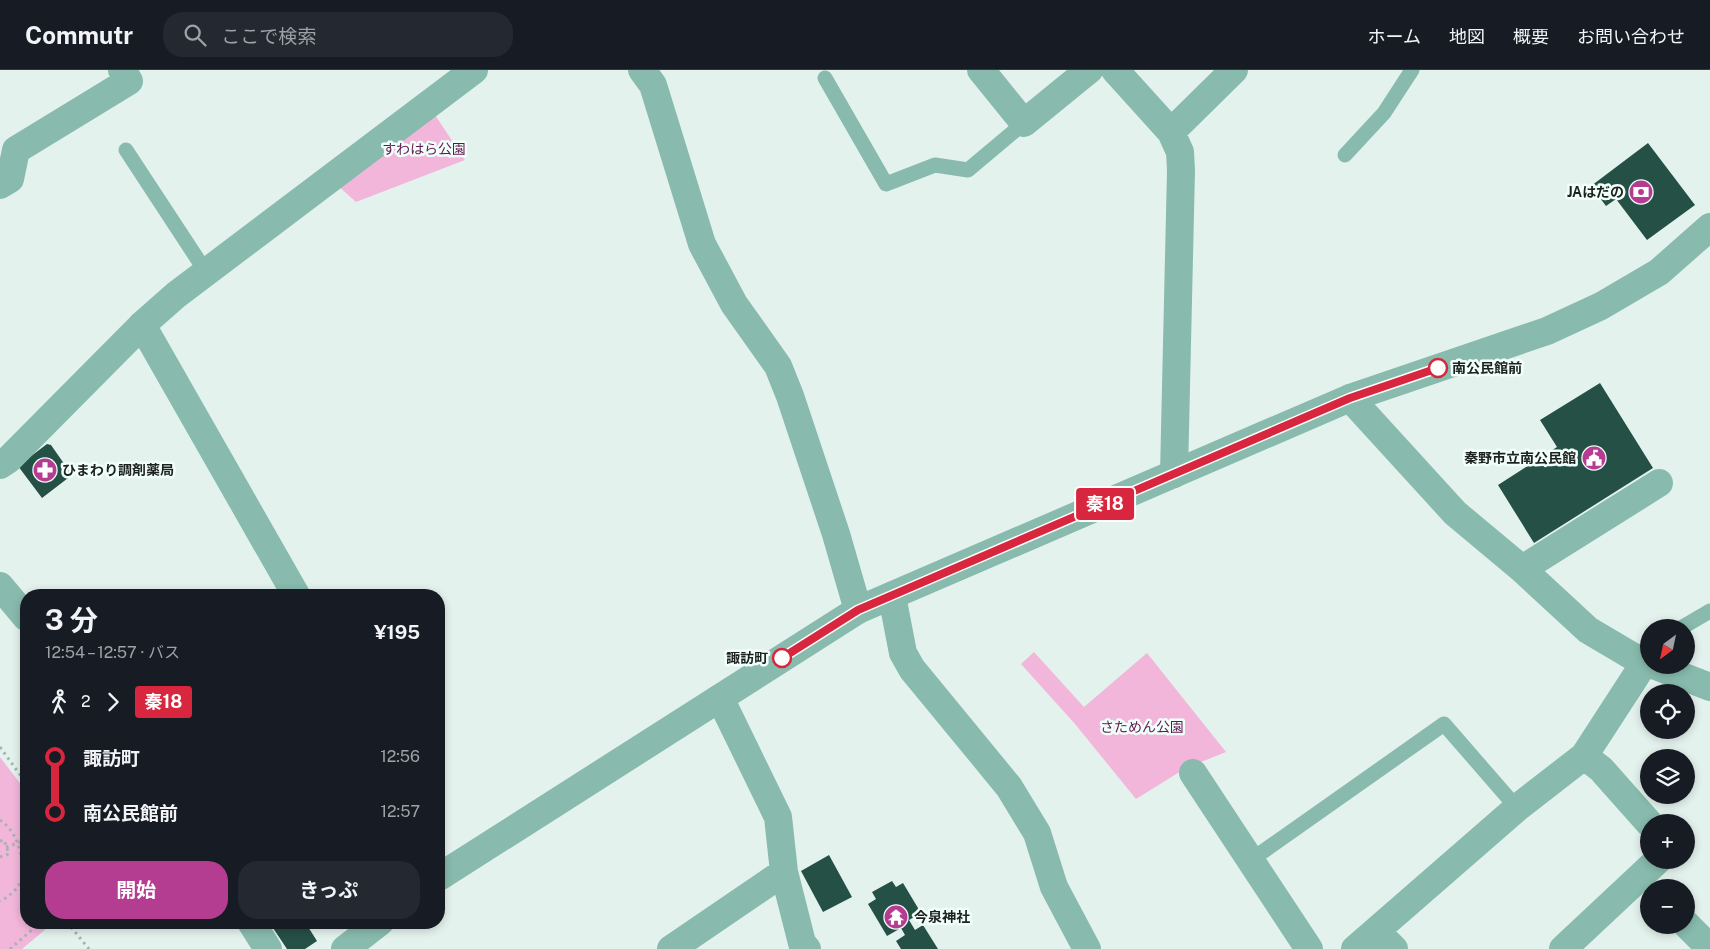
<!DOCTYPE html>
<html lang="ja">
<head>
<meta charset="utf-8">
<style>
  body { margin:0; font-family:"Public Sans","Noto Sans JP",sans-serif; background:#242831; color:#f1f3f6; height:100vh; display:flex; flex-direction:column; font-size:19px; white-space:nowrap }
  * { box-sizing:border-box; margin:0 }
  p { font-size:16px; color:#9ea1a6 }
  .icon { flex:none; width:28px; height:28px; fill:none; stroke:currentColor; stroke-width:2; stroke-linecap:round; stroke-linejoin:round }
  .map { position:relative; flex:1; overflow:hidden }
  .side { position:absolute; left:20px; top:519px; width:425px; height:340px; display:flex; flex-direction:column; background:#171b24; border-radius:20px; box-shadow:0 2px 8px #0003 }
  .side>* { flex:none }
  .badge { padding:0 10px; border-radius:4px; font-size:18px; line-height:32px }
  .needle { width:32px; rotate:213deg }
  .controls { position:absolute; left:1640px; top:549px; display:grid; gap:10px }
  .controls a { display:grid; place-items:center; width:55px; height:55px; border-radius:50%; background:#171b24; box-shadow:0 2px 8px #0003; font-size:25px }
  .map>.badge { position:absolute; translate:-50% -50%; box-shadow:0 0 0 2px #fff }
  .legs { display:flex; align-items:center; gap:8px; height:55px; padding:0 25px; font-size:16px }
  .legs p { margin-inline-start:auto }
  .headline { display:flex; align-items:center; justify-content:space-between; height:85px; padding:0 25px }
  h1 { font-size:28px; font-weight:700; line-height:38px }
  .button { display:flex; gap:10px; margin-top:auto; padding:10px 25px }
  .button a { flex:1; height:58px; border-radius:20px; background:#b53d91; color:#fff; font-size:20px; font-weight:700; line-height:58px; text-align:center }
  .button a+a { background:#242831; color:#f1f3f6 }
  ul { padding:0 25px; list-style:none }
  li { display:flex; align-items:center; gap:18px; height:55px; font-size:19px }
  li i { display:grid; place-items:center; width:8px; height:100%; margin:0 6px; background:currentColor }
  li i::after { content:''; width:12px; height:12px; margin:-6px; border:4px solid; border-radius:50%; background:#171b24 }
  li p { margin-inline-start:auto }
  li:first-child i { background:linear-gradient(#0000 50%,currentColor 0) }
  li:last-child i { background:linear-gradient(currentColor 50%,#0000 0) }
  header { display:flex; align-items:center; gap:30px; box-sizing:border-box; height:70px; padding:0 25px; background:#171b24; border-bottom:1px solid #363941 }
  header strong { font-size:24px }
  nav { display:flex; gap:28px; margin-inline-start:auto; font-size:18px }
  .search { width:350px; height:45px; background:#242831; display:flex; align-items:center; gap:12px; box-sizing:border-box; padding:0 18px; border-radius:20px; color:#9ea1a6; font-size:19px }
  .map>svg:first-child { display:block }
</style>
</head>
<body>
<header>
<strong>Commutr</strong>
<div class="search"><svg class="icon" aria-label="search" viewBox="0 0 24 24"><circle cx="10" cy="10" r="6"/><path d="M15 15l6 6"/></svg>ここで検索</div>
<nav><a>ホーム</a><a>地図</a><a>概要</a><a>お問い合わせ</a></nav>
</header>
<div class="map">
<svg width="1710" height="879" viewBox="0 0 1710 879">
  <rect width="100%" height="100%" fill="#e4f2ed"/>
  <path fill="#f2b6db" d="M433,42l32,48 -109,42 -20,-18z
    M1034,582l50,55 63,-54 79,99 -40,16 -50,31 -61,-75 -54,-60z
    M0,687l26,34v131l27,1 -31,26h-22z"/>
  <path fill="#255045" d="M1648,73l47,62 -48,35 -31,-41 -10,7 -15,-20z
    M1600,313l53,85 -119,75 -36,-58 59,-38 -17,-27z
    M47,374l4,1 21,30 -30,23 -24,-32z
    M829,785l23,42 -29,15 -22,-41z
    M892,811l4,6 7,-4 18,30 -12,7 6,10 8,-5 15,24h-37l-5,-8 9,-6 -4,-7 -14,8 -19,-32 8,-5 -4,-7z
    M269,852h36l12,19 -12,8h-18z"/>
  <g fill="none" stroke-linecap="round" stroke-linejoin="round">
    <path stroke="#a7b3ae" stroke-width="3" stroke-dasharray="2.5 4" stroke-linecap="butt" d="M0,677l26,36
      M0,750c14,10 19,24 22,40 1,3 3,9 2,12 -2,13 -13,24 -24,29
      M0,771l4,-1 5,14 -9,3
      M6,777l20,-7
      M67,852l22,27
      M10,879l31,-27"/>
    <path stroke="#88bbad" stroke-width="15" d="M825,8l61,106 49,-19 33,5 56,-47
      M126,80l80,122
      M1345,85l39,-42 28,-43
      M1681,558l29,-17
      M1251,790l193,-136 73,84"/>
    <path stroke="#88bbad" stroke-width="28" d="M642,0l11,15 49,159 32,60 44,62 12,30 46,138 22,76
      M981,0l43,53 65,-53
      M1115,0l56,62 9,20 1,18 -7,304
      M1171,62l63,-62
      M0,115l10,-6 6,-29 113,-69 -7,-11
      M142,255l154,270
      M1350,328l105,115 67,56 66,61 44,26 17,7
      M0,395l9,-6 133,-134 34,-30 298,-225
      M1522,499l137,-86
      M892,526l11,57 9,16 97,118 28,46 17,54 33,62
      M1653,595l57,22
      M720,628l58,119 6,55 18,71 5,6
      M1584,686l17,13 48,54
      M1193,703l116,176
      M1686,854l24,24
      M1376,861l18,18
      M671,879l113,-77
      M1355,879l162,-141 67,-52 61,-94
      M1563,879l95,-89"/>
    <path stroke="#88bbad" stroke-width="28" d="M0,516l26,31
      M439,807l419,-267 492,-212 197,-67 54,-25 58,-34 51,-45
      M251,852l17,27
      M345,879l35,-27"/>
  </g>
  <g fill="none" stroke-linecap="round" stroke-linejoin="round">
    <defs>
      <path id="line-1" d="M782,588l76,-48 492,-212 88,-30"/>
    </defs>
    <use href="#line-1" stroke="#fff" stroke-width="11"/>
    <use href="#line-1" stroke="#d7263d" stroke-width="8"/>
  </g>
  <defs>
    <symbol id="bank-disc" viewBox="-11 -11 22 22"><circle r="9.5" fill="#b53d91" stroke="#f1fffb"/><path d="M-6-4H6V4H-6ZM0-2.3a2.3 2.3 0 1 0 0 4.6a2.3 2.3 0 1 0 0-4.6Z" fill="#fff"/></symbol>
    <symbol id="civic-disc" viewBox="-11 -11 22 22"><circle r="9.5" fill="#b53d91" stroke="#f1fffb"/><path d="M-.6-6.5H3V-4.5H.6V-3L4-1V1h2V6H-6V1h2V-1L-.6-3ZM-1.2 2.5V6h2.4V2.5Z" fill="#fff"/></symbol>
    <symbol id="pharmacy-disc" viewBox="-11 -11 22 22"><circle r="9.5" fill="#b53d91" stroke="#f1fffb"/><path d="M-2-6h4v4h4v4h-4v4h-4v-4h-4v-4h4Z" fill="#fff"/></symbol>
    <symbol id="temple-disc" viewBox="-11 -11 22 22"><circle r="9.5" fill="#b53d91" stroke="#f1fffb"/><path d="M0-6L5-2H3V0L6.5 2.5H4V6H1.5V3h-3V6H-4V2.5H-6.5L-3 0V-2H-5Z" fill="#fff"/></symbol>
  </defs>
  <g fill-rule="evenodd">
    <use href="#bank-disc" x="1627" y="108" width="28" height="28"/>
    <use href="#civic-disc" x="1580" y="374" width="28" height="28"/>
    <use href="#pharmacy-disc" x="31" y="386" width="28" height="28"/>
    <use href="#temple-disc" x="882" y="833" width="28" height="28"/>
  </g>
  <g fill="#fff" stroke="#d7263d" stroke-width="2.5">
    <circle cx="1438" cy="298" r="9"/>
    <circle cx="782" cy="588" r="9"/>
  </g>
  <g text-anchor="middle" stroke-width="5" stroke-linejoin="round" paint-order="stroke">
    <g font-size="14" fill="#64164e" stroke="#f1fffb">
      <text x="424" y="84">すわはら公園</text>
      <text x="1142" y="662">さためん公園</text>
    </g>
    <g font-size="14" font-weight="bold" fill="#1d2220" stroke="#f1fffb" text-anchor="end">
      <text x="1624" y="127">JAはだの</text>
      <text x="1576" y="393">秦野市立南公民館</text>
      <text x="62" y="405" text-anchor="start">ひまわり調剤薬局</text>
      <text x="914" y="852" text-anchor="start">今泉神社</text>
    </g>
    <g font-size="14" font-weight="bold" fill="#1d2220" stroke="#f1fffb" text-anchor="start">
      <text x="1452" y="303">南公民館前</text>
      <text x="768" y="593" text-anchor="end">諏訪町</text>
    </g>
  </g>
</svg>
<div class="controls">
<a><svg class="needle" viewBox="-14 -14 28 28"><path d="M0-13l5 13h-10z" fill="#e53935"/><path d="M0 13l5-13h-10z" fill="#9ea1a6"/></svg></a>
<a><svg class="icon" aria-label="locate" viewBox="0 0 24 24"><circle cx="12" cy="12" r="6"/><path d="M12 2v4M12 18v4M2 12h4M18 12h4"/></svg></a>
<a><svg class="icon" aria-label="layers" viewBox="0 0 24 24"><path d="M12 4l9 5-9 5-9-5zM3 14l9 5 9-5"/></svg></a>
<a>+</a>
<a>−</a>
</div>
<b class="badge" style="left:1105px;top:434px;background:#d7263d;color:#fff">秦18</b>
<section class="side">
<div class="headline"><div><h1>3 分</h1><p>12:54 – 12:57 · バス</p></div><b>¥195</b></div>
<div class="legs"><svg class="icon" aria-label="walk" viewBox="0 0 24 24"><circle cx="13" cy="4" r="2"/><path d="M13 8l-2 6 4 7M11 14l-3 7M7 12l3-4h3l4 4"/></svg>2<svg class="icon" aria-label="forward" viewBox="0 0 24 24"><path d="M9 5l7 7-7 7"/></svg><b class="badge" style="background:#d7263d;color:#fff">秦18</b></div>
<ul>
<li><i style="color:#d7263d"></i><b>諏訪町</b><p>12:56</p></li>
<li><i style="color:#d7263d"></i><b>南公民館前</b><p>12:57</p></li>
</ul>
<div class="button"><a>開始</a><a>きっぷ</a></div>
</section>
</div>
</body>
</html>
